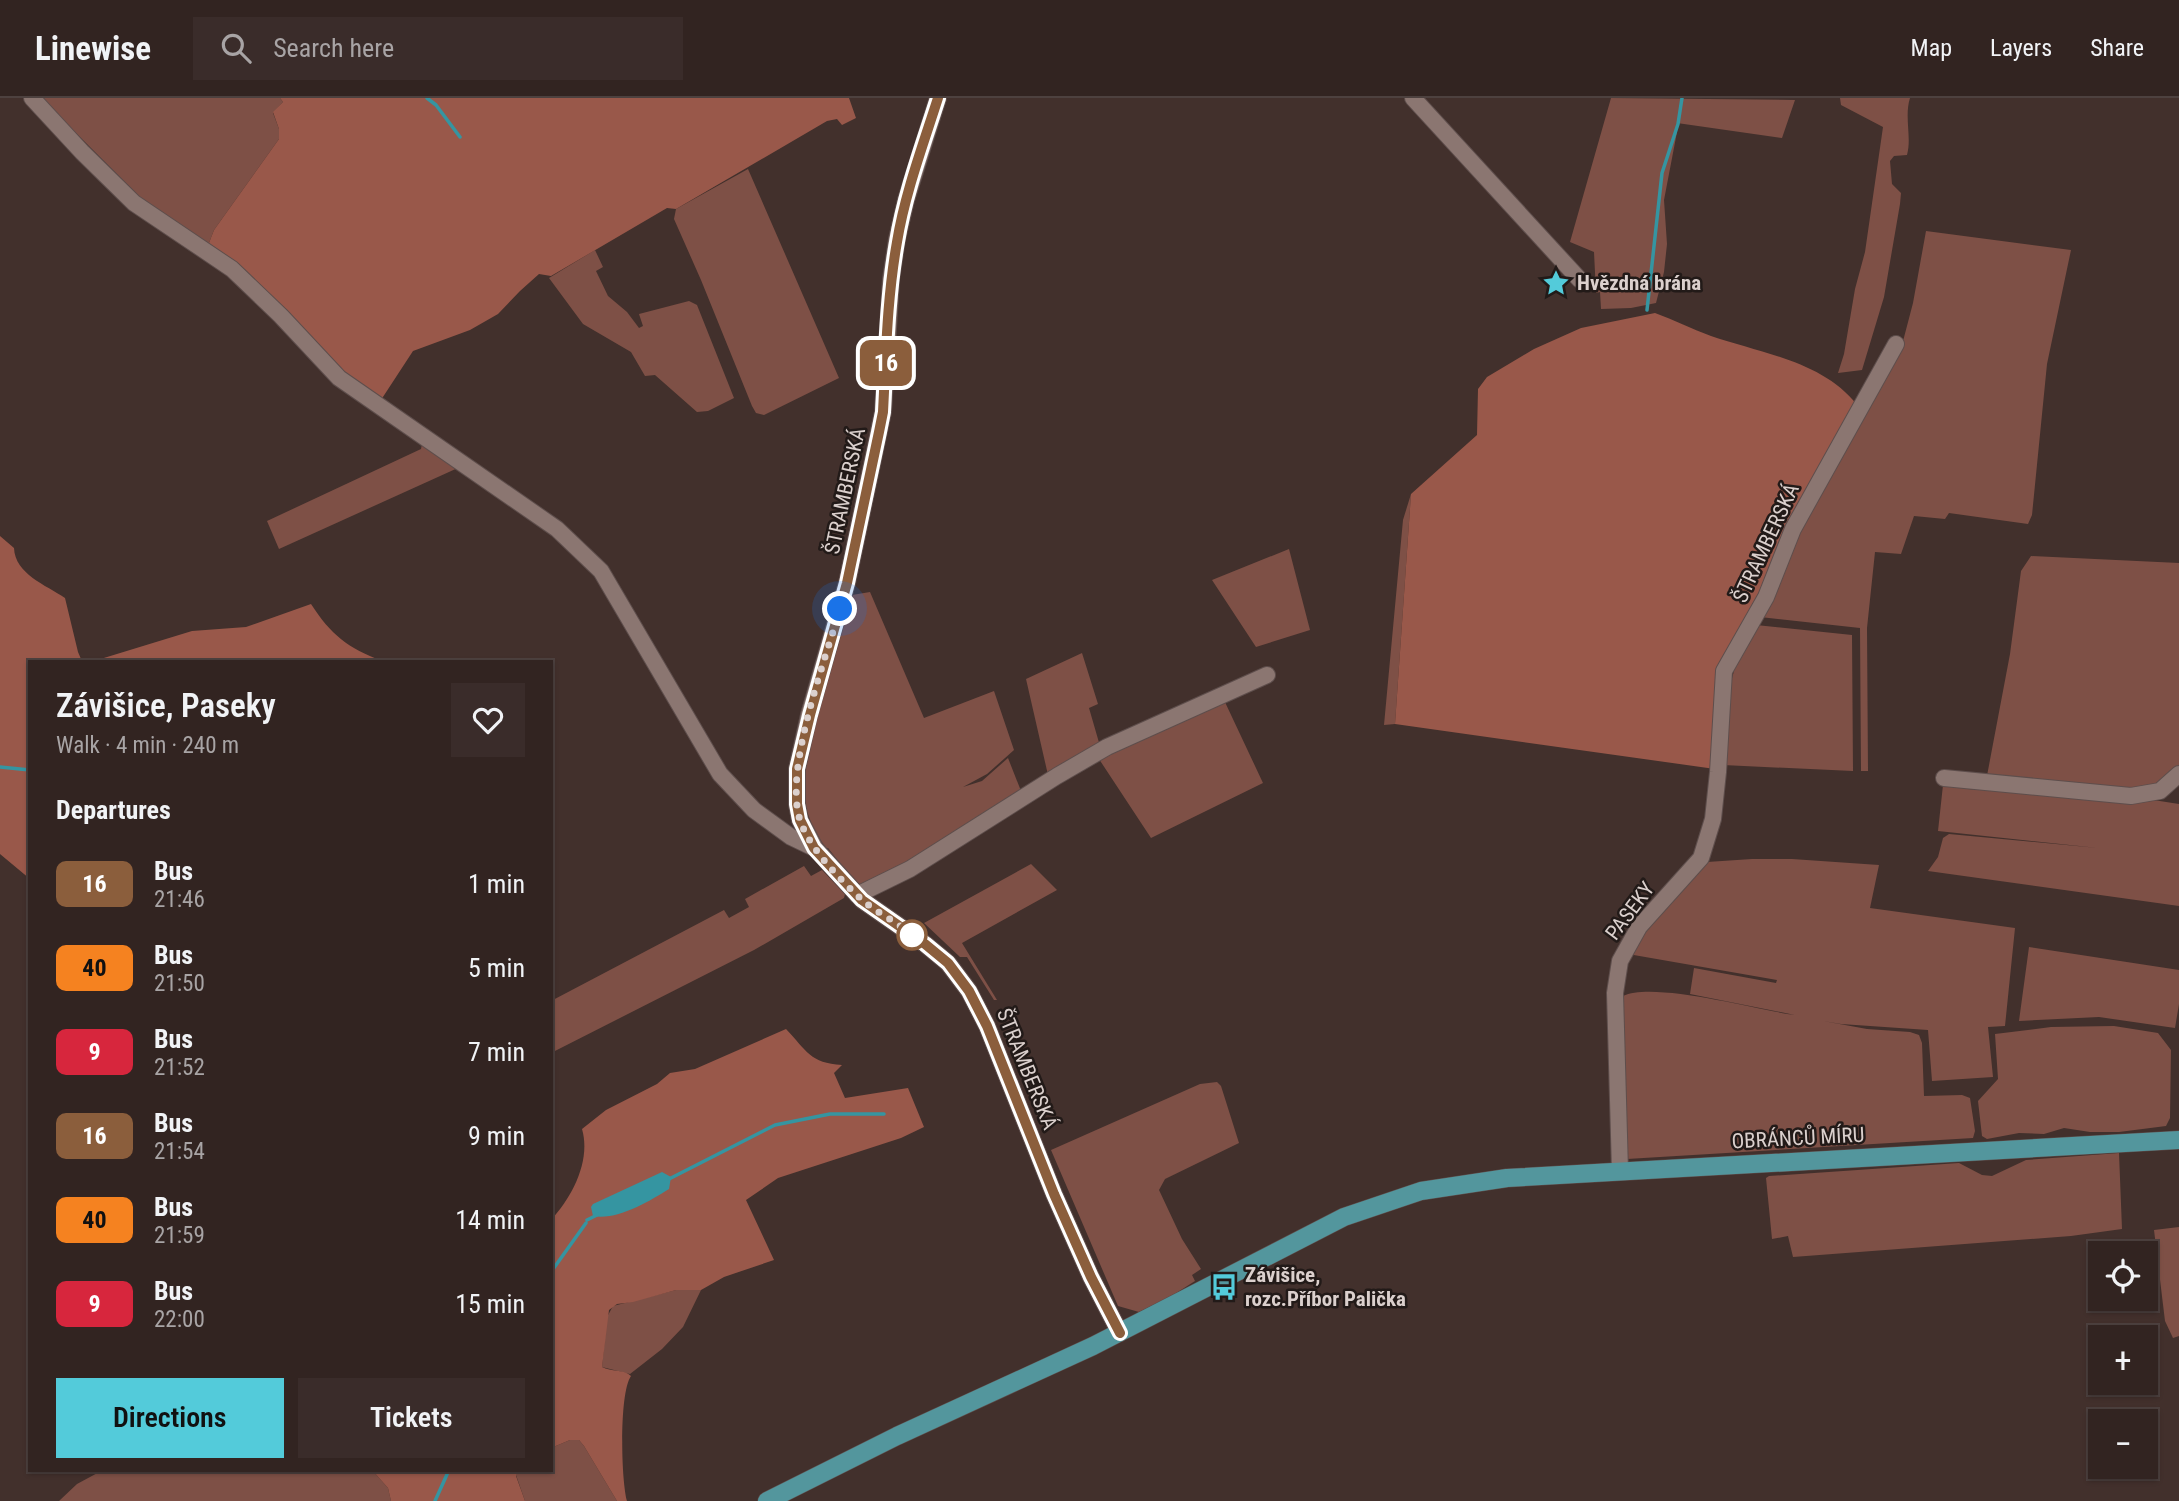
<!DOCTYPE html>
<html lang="en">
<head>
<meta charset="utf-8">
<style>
  body { margin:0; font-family:"Roboto Condensed",sans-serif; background:#3a2c2a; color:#f1f3f6; height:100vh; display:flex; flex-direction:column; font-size:26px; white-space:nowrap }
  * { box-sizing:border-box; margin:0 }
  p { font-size:23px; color:#a8a4a5 }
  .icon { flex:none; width:38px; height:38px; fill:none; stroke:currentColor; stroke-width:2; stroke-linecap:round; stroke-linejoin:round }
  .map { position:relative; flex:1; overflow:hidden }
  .panel { position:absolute; left:28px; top:562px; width:525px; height:812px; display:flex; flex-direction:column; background:#322421; border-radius:0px; box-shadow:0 2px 5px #0004,0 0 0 2px #4d413f }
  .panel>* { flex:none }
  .badge { padding:0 14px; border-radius:10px; font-size:24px; line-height:46px }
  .fabs { position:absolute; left:2088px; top:1143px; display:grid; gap:14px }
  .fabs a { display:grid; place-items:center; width:70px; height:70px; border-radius:0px; background:#322421; box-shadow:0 2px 5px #0004,0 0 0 2px #4d413f; font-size:35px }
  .you { position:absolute; width:35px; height:35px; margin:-18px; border:5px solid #fff; border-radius:50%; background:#1a73e8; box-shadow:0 0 0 10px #1a73e833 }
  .map>.badge { position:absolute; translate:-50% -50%; box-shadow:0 0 0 4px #fff }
  h2 { padding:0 28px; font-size:26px; line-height:63px }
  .round { display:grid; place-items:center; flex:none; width:74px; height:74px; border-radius:0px; background:#3a2c2a }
  .head { display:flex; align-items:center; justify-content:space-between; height:119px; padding:0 28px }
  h1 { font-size:33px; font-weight:600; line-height:52px }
  .cta { display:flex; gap:14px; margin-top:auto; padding:14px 28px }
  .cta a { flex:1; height:80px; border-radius:0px; background:#53cbda; color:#111; font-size:28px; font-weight:600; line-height:80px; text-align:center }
  .cta a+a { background:#3a2c2a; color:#f1f3f6 }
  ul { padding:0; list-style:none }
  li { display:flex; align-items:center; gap:21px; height:84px; padding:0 28px }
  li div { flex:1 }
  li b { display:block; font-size:26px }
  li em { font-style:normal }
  li .badge { min-width:77px; font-weight:700; text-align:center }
  header { display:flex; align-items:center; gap:42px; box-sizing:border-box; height:98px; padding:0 35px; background:#322421; border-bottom:2px solid #4d413f }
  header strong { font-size:33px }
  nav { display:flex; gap:38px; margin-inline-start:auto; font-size:24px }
  .search { width:490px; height:63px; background:#3a2c2a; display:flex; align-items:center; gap:18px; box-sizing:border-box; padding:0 24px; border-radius:0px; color:#a8a4a5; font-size:26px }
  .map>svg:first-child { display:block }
</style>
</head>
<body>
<header>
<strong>Linewise</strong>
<div class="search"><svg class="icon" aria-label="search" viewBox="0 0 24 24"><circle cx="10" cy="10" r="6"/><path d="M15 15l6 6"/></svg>Search here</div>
<nav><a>Map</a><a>Layers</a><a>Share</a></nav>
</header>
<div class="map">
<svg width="2179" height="1403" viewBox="0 0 2179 1403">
  <rect width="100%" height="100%" fill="#42302c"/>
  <path fill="#7e5046" d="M41,0h239l3,4 -10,11 6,16v10l-65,91 -7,18 -59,-43z
    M1611,0l184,2 -13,38 -105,-15v9l-13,68 3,44 -3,28 -8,31 -25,5 -30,1 -1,-17 -4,1 -2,-41 -24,-10z
    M1840,0h70c-6,19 2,39 -3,57l-13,1 -4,5 2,23 9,9 -1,11 -16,93 -22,73 -24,3 6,-19 11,-65 10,-37 18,-125 -42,-22z
    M748,71l91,209 -75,37 -8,-2 -4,-7 -51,-126 -27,-61 2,-10z
    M1926,133l145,19 -24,114 -15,151 -4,9 -79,-11 -4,6 -31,-3 -13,38 -26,-2 -8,76 1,143h-7l-1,-143 -100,-11 26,-66 116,-206 11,-42z
    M595,152l8,17 -7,4 12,25 19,16 12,16 4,-2 -4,-12 50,-13 8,4 37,93 -26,13 -11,1 -42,-37 -10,1 -14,-24 -48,-28 -34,-46z
    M422,346l38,23 -181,82 -12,-28 154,-72z
    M1411,396l-16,230 -11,1 19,-205z
    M1289,451l21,81 -54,17 -44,-67z
    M2031,458l148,7v205l-31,22 -162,-9 24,-127 11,-83z
    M870,494l54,126 70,-27 20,59 -27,24 -24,13 19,-6 26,-23 13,33 -12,11 -145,86 -14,-12 -22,-28h-2l-12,-17 -10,-28v-37l48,-171z
    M1756,527l96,10 1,136 -130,-6 7,-79 5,-19z
    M1082,555l16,51 -9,4 11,38 -52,29 -22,-96z
    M1224,602l39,83 -112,55 -54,-82z
    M1943,687l25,4 179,10 32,5v102l-251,-35 10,-14 5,-19 6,-4 149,14 -160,-17z
    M1752,761h40l87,6 -9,43 145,20 -10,98 -17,1 5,50 -61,4 -4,-51 -87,-6 -18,-3 44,8 43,3 9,3 3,8 2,53 38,-1 8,3 5,33 -2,7 -346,21 -4,-163c31,-15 134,14 172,19l-105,-21 4,-26 82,15 1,-3 -149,-26 20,-30 59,-62z
    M1031,766l26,26 -95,53 35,57h-3l-27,-43h-7l-36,-34z
    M804,768l7,10 11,-6 23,24 -1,4 -90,52 -203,103v-52l173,-91 5,8 20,-11 -4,-8z
    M2029,849l150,23v34l-4,24 -76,-11 -80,4z
    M2114,928l44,7 13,17 -1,68 -4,8 -47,6h-29l-26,-4 -20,6 -25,-1 -32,6 -5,-3 -4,-35 20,-22 -3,-45 56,-7z
    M1217,984l4,4 18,57 -74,36 -6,11 23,49 19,30 -9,6 3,6 -25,16 -31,15 -21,-6 -67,-156 149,-66z
    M2119,1055l3,76 -51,7 -278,21 -5,-21 -16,3 -6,-61 3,-2 190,-13 23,12 10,1 34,-16z
    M2179,1129v109l-6,2 -8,-17 -11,-91z
    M697,1191l4,1 -18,37 -21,22 -32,25 -28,-7 5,-50 6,-11 63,-16z
    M570,1342h9l5,6 33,55h-92l-9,-26 2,-5h33v-22z
    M103,1372h269l16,18 3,13h-332l18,-17z"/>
  <path fill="#99584a" d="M280,0h569l7,20 -14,7 -5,-6 -10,2 -151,88 -9,-1 -116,68 -12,-2 -19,17 -22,23 -28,16 -57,21 -34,52 -28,-19 -144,-136 7,-18 65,-91v-10l-6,-17 10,-10z
    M1655,215c19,7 37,16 56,23 49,17 112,25 146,69l-94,190 -42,74 -6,100 -320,-45 16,-230 66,-59 1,-46 9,-12 47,-28 47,-21z
    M0,438l14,12c1,26 32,37 51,50l13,54 3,7 7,2 -58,1v217l-30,-25z
    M311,506c20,31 37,44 71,57h-288l98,-30 54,-4z
    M786,931c21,22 24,34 56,36l-8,8 11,25 63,-10 16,39 -23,11 -123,40 -32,22 28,60 -50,17 -23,13h-25l-43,12 -16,2 -8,6 -7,57c9,5 22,2 29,9 -12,17 -10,104 -4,125h-10l-33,-55 -5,-6h-9l-19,8v-228c22,-24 40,-60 31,-91l24,-19 51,-26 13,-11 25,-4z
    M372,1372h146l-2,6 9,25h-134l-3,-13z"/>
  <path fill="#3595a1" d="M662,1074l9,5 -2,12c-19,12 -53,32 -76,27l-2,-9 2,-3z"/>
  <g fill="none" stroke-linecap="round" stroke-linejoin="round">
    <path stroke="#3595a1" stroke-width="3.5" d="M427,0l9,7 24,32
      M1647,212l15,-137 16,-49 4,-26
      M0,669l30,3
      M669,1081l106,-54 55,-11h54
      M587,1122l12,-6
      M551,1174l35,-49
      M435,1403l14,-31"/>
    <defs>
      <path id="minor" d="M32,0l50,54 52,51 98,66 49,47 58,62 218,151 44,42 119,203 34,36 37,27 23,11
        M938,0l-32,102 -9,39 -6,40 -8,133 -36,171 -38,132 -12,54v35l3,16 15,28 47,52 63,44 23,19 21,28 18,35 67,168 37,83 29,56
        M1413,0l167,182
        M1944,680l187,18 29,-5 19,-17
        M857,797l53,-26 147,-93 50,-29 160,-72
        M1620,1073l-5,-178 5,-32 19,-34 62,-69 12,-39 5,-47 6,-101 42,-74 27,-68 103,-185"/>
      <path id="major" d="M767,1403l130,-65 196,-90 251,-129 77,-26 86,-13 672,-38"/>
    </defs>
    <use href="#minor" stroke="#5e4e4c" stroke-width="18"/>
    <use href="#major" stroke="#5e4e4c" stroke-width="19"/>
    <use href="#minor" stroke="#8b7671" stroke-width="16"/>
    <use href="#major" stroke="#53969d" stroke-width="18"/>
  </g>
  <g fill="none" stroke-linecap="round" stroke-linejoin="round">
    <defs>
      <path id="line" d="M938,0c-15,47 -33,95 -41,144 -10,56 -11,113 -14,170l-4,20 -32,151 -37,132 -13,54v35l3,16 14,28 48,52 63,44 23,19 21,28 18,35 67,168 37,83 29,56"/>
    </defs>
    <use href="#line" stroke="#fff" stroke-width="16"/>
    <use href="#line" stroke="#8b5e3c" stroke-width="10"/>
    <path stroke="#dbd0cd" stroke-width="7" stroke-dasharray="0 12.6" d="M840,511c-15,52 -58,164 -39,214 11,28 37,54 59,75 15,14 36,23 52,37"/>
  </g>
  <defs>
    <symbol id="sight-bare" viewBox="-9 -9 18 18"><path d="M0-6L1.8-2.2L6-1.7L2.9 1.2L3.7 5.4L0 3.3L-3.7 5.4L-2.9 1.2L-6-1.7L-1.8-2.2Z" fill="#53cbda" stroke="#221a18" stroke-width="2.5" paint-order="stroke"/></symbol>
    <symbol id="bus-bare" viewBox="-9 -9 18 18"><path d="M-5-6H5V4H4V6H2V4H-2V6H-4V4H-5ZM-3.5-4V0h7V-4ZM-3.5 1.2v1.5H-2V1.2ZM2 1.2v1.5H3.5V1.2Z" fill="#53cbda" stroke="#221a18" stroke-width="2.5" paint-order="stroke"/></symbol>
  </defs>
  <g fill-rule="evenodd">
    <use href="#sight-bare" x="1537" y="166" width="38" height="38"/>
    <use href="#bus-bare" x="1205" y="1170" width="38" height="38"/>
  </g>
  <circle fill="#fff" stroke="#8b5e3c" stroke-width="3.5" cx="912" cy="837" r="14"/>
  <g text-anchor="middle" stroke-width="5" stroke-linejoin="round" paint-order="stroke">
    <g font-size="21" font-weight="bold" fill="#dbd0cd" stroke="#221a18" text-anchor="start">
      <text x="1577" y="192">Hvězdná brána</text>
      <text x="1245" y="1184">Závišice,<tspan x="1245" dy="24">rozc.Příbor Palička</tspan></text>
    </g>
    <g font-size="21" fill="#dbd0cd" stroke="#221a18">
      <text transform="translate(845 393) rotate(-78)" y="7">ŠTRAMBERSKÁ</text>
      <text transform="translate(1766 445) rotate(-65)" y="7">ŠTRAMBERSKÁ</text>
      <text transform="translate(1630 813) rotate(-53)" y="7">PASEKY</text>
      <text transform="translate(1027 971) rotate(68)" y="7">ŠTRAMBERSKÁ</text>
      <text transform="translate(1798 1040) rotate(-3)" y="7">OBRÁNCŮ MÍRU</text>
    </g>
  </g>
</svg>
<div class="fabs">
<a><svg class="icon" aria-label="locate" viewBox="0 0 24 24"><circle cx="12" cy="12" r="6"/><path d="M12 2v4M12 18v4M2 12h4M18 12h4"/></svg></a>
<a>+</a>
<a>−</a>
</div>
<div class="you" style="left:840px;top:511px"></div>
<b class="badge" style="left:886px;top:265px;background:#8b5e3c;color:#fff">16</b>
<section class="panel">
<div class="head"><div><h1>Závišice, Paseky</h1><p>Walk · 4 min · 240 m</p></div><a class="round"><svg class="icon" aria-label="heart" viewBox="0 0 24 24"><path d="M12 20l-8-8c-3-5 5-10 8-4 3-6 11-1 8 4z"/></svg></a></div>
<h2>Departures</h2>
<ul>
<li><span class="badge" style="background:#8b5e3c;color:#fff">16</span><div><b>Bus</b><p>21:46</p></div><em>1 min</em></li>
<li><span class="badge" style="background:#f58220;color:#111">40</span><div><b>Bus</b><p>21:50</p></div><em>5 min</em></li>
<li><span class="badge" style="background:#d7263d;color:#fff">9</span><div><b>Bus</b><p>21:52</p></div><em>7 min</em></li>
<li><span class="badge" style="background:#8b5e3c;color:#fff">16</span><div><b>Bus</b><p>21:54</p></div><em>9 min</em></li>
<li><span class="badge" style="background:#f58220;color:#111">40</span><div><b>Bus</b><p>21:59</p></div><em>14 min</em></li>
<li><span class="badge" style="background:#d7263d;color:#fff">9</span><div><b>Bus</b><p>22:00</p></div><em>15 min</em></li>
</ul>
<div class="cta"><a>Directions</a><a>Tickets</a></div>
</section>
</div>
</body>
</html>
